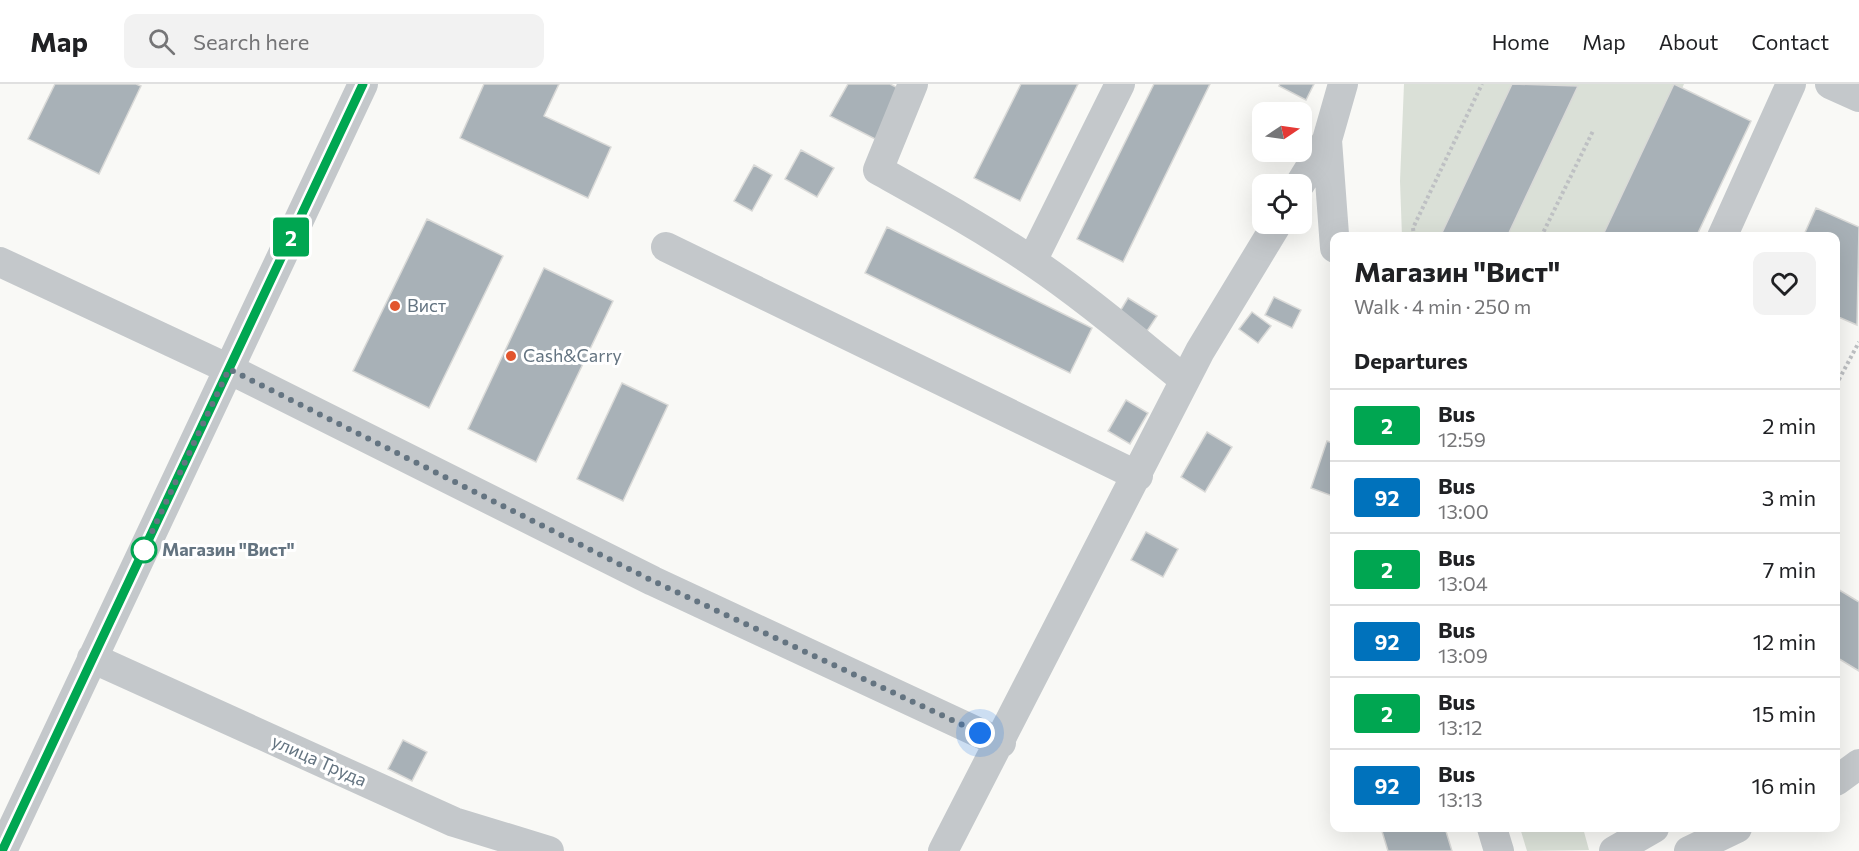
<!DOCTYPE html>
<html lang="en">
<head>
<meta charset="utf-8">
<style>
  body { margin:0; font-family:Commissioner,sans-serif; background:#f2f2f2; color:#202124; height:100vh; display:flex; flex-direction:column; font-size:22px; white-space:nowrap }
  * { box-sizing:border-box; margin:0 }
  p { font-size:20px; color:#757577 }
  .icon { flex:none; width:33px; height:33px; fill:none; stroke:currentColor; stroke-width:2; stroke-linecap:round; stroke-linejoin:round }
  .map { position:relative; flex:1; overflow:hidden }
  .details { position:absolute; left:1330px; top:148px; width:510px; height:600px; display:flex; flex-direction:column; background:#fff; border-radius:12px; box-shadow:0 6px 24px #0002 }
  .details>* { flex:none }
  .badge { padding:0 12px; border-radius:4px; font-size:21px; line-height:39px }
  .needle { width:39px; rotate:77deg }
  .buttons { position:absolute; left:1252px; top:18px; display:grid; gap:12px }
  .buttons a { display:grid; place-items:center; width:60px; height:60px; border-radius:12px; background:#fff; box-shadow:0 6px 24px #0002; font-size:30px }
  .you { position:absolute; width:30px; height:30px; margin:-15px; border:4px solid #fff; border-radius:50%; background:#1a73e8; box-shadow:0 0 0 9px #1a73e833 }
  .map>.badge { position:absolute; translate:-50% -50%; box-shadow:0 0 0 3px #fff }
  h2 { padding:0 24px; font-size:22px; line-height:54px }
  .round { display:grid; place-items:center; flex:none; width:63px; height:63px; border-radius:12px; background:#f2f2f2 }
  .headline { display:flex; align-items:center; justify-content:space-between; height:102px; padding:0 24px }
  h1 { font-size:28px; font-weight:700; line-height:45px }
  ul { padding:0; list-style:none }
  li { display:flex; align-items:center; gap:18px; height:72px; padding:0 24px; border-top:2px solid #e0e0e0 }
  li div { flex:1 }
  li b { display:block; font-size:22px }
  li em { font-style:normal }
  li .badge { min-width:66px; font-weight:700; text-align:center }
  header { display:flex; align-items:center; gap:36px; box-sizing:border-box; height:84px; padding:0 30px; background:#fff; border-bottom:2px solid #e0e0e0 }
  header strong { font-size:28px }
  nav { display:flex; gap:33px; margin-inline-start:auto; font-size:21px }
  .search { width:420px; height:54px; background:#f2f2f2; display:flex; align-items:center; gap:15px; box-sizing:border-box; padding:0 21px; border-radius:12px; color:#757577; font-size:22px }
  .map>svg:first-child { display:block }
</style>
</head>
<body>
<header>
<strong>Map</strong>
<div class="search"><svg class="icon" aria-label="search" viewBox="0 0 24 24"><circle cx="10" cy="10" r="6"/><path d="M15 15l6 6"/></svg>Search here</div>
<nav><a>Home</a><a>Map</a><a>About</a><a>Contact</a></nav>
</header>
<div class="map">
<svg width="1859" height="767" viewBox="0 0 1859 767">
  <rect width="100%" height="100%" fill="#f9f9f6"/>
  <path fill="#dae0d7" d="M1404,0h280l-66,153h-216l-2,-56z
    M1520,744h63l6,22 -62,1z"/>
  <path fill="#a8b1b7" stroke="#dadad8" stroke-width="1.5" d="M55,0h81l5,2 -42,88 -71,-35z
    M484,0h75l-15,32 67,31 -23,51 -128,-60z
    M848,0h42l14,7 -25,50 -49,-25z
    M1021,0h57l-58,117 -46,-23z
    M1154,0h56l-87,178 -46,-23z
    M1280,0h34l-8,16 -27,-14z
    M1512,0l66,2 -71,151h-67z
    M1674,0l77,37 -55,116h-94z
    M801,66l33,18 -17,29 -32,-18z
    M754,81l18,10 -20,36 -18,-10z
    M1816,124l43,19 -2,98 -21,-9v-79h-33z
    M427,135l76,37 -74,152 -76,-37z
    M887,143l205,101 -22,45 -205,-100z
    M544,184l69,33 -77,161 -68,-33z
    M1274,213l27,13 -9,18 -27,-13z
    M1128,214l29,18 -10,15 -28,-18z
    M1252,228l19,14 -13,17 -19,-14z
    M622,299l46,22 -45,96 -46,-22z
    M1126,316l22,13 -18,31 -22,-13z
    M1207,348l25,15 -27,45 -24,-15z
    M1327,357l8,3v53l-24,-9z
    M1146,448l32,17 -15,28 -32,-17z
    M1836,504l23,14v69l-23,-14z
    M403,656l24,12 -15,29 -24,-12z
    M1381,744h64l7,23h-64z"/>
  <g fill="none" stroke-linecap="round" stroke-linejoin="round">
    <path stroke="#bec0c3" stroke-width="4" stroke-dasharray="3 3" stroke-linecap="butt" d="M1414,153l-1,-9 69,-144
      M1541,153l52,-106
      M1836,301l23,-43"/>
    <path stroke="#c4c8cb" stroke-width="30" d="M913,0l-35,86c52,29 105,58 155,92 53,36 102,78 152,118
      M1830,0l29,13
      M1300,100l27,-44
      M1722,153l69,-153
      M666,163l472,229
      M1335,164l-8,-108 16,-56
      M1032,177l88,-177
      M0,178l229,107 424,212 348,162
      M92,574l362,164 95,29
      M1836,697l23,-17
      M1492,744l7,23
      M2,767l361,-767
      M943,767l257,-500 77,-127
      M1614,767l40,-23
      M1689,767l48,-23"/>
  </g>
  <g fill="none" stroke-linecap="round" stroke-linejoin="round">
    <defs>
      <path id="line" d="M2,767l361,-767"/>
    </defs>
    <use href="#line" stroke="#fff" stroke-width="14"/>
    <use href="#line" stroke="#00a651" stroke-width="9"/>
    <path stroke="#647481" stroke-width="6" stroke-dasharray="0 10.8" d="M144,466l-3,5 88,-186 424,212 327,152"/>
  </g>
  <g fill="#e2552d" stroke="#fff" stroke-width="2">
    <circle cx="395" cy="222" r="6"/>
    <circle cx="511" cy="272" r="6"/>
  </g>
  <circle fill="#fff" stroke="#00a651" stroke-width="3" cx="144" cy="466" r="12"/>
  <g text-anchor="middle" stroke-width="6" stroke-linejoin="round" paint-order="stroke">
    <g font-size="18" fill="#647481" stroke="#fff" text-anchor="start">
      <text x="407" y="228">Вист</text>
      <text x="523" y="278">Cash&amp;Carry</text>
    </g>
    <g font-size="18" font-weight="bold" fill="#647481" stroke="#fff" text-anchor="start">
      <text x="162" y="472">Магазин "Вист"</text>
    </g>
    <g font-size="18" fill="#647481" stroke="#fff">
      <text transform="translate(319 677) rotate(24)" y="6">улица Труда</text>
    </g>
  </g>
</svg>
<div class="buttons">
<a><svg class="needle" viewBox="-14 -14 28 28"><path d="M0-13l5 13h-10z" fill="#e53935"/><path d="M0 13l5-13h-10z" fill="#757577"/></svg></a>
<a><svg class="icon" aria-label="locate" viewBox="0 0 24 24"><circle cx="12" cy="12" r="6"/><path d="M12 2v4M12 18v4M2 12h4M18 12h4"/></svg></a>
</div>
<div class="you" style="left:980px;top:649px"></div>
<b class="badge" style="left:291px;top:153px;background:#00a651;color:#fff">2</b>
<section class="details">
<div class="headline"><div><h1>Магазин &quot;Вист&quot;</h1><p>Walk · 4 min · 250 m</p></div><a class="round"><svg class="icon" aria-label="heart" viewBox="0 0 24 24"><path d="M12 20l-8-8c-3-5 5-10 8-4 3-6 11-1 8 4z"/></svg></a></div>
<h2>Departures</h2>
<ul>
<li><span class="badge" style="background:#00a651;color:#fff">2</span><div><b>Bus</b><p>12:59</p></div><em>2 min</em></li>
<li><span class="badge" style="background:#0072bc;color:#fff">92</span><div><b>Bus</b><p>13:00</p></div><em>3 min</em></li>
<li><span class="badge" style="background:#00a651;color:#fff">2</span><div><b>Bus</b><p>13:04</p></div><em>7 min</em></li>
<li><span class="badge" style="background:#0072bc;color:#fff">92</span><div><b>Bus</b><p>13:09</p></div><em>12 min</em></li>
<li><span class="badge" style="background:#00a651;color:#fff">2</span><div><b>Bus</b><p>13:12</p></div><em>15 min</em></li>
<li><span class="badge" style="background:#0072bc;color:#fff">92</span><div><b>Bus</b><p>13:13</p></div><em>16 min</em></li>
</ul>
</section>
</div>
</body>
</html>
